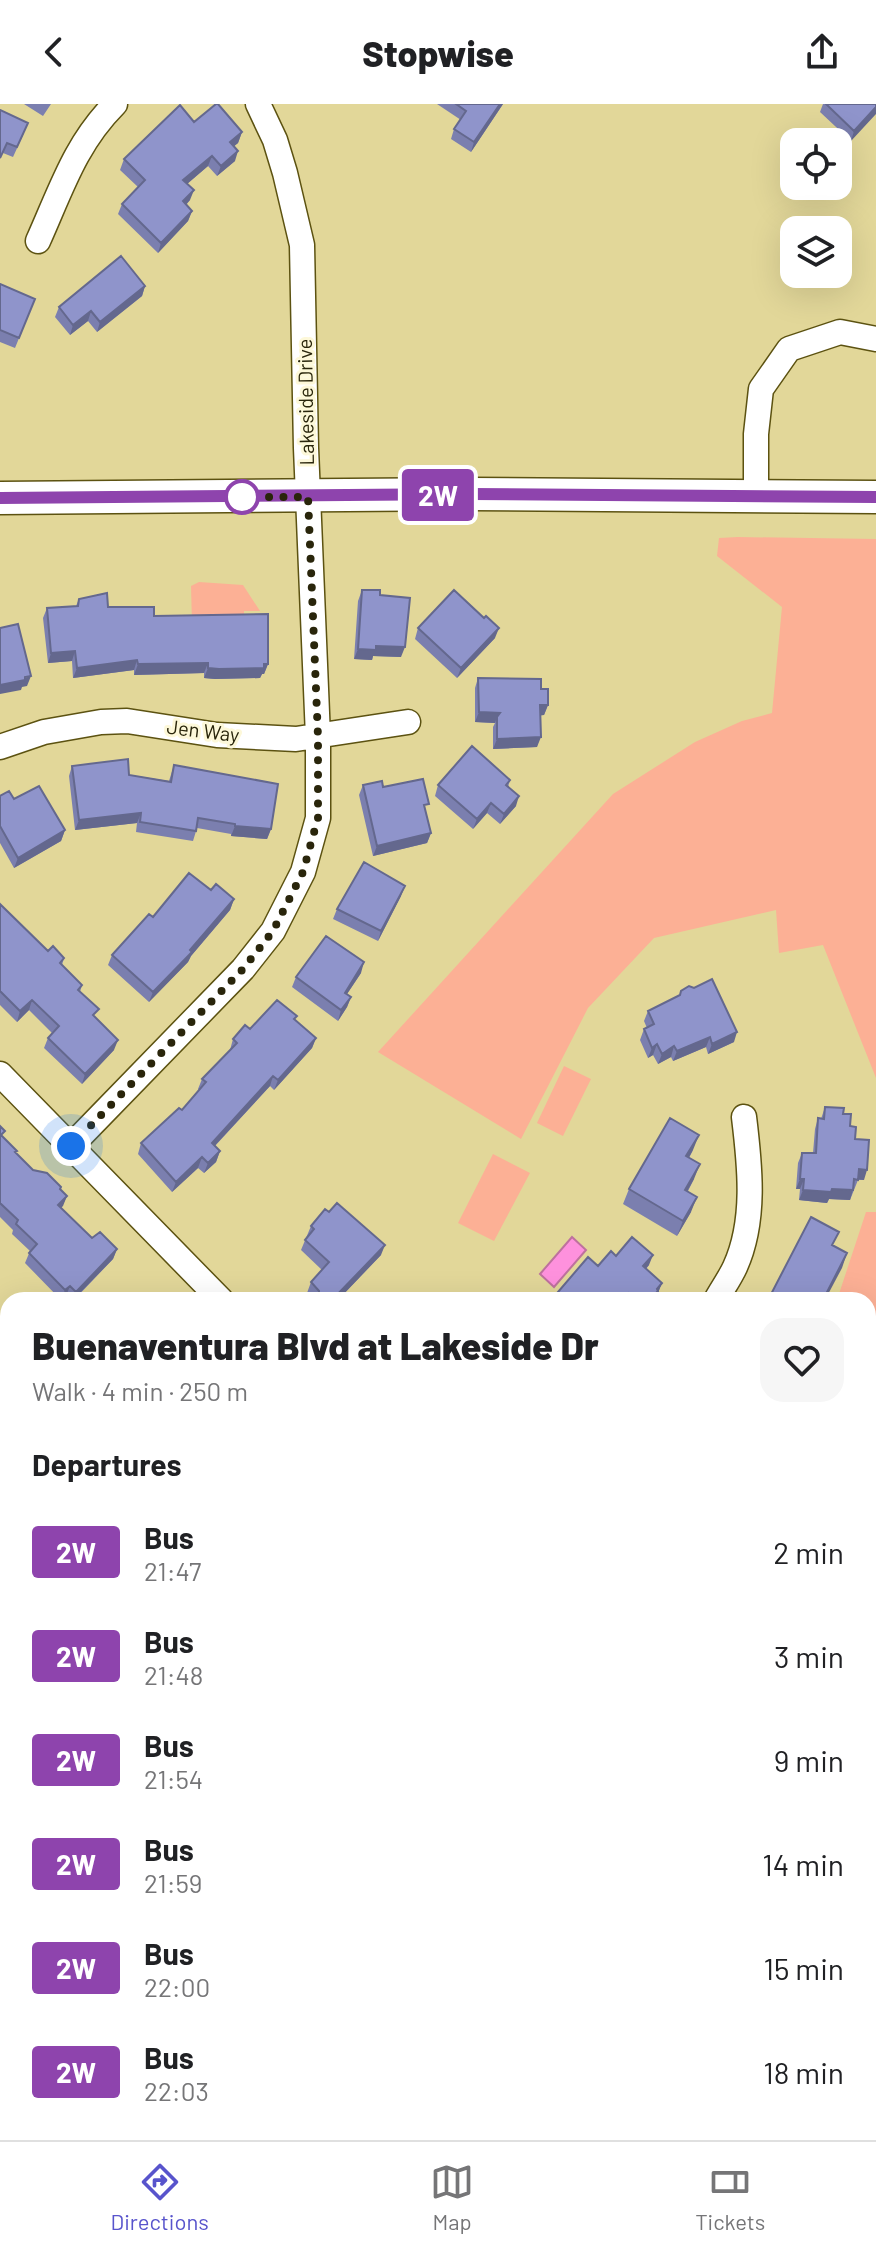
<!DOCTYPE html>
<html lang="en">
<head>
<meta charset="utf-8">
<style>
  body { margin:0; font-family:Barlow,sans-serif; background:#f6f6f6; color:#202124; height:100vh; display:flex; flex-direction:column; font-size:30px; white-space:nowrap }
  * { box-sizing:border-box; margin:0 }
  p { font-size:26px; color:#757577 }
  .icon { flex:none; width:44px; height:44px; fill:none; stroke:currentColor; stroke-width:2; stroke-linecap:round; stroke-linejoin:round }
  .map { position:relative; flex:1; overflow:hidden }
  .sheet { position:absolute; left:0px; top:1188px; width:876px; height:848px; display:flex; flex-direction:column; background:#fff; border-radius:24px 24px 0 0; box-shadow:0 8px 32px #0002 }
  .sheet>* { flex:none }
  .badge { padding:0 16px; border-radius:6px; font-size:28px; line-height:52px }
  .fabs { position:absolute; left:780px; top:24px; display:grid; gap:16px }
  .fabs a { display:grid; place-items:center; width:72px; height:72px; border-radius:16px; background:#fff; box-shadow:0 8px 32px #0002; font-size:40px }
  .you { position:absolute; width:40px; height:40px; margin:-20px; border:6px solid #fff; border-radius:50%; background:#1a73e8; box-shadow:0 0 0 12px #1a73e833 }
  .map>.badge { position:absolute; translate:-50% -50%; box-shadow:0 0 0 4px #fff }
  h2 { padding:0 32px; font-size:30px; line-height:72px }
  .round { display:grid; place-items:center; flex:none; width:84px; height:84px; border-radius:24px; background:#f6f6f6 }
  .overview { display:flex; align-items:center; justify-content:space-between; height:136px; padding:0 32px }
  h1 { font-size:38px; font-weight:800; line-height:60px }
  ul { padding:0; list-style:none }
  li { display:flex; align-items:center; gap:24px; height:104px; padding:0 32px }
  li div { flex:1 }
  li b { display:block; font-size:30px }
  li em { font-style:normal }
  li .badge { min-width:88px; font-weight:700; text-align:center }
  header { display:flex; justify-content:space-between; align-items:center; height:104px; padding:0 32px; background:#fff; font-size:36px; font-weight:800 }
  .tabs { display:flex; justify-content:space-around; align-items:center; height:112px; border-top:2px solid #e0e0e0; background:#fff; font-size:22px; color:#757577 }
  .tabs a { display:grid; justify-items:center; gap:4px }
  .tabs .selected { color:#5854cc }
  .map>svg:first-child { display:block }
</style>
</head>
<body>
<header><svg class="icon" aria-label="back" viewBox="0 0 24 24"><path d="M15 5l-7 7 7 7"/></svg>Stopwise<svg class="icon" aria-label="share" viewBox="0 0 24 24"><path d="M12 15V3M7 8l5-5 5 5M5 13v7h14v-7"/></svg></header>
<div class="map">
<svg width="876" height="2036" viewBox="0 0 876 2036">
  <rect width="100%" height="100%" fill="#e2d799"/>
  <path fill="#fcb095" d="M738,433l138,2v539l-53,-133 -44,8 -3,-43 -122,28 -66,70 -67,131 -143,-87 235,-258 82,-52 47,-21 30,-8 10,-106 -65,-51 2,-18z
    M199,478l44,3 17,26h-16v7l-52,6 -1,-38z
    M564,962l27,13 -28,57 -26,-13z
    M493,1050l37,19 -36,68 -36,-18z
    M866,1108h10v206l-8,-2v-116h-31z
    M421,2028h280l34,8h-319z"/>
  <path fill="#fe91dd" stroke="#be719e" stroke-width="2" d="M572,1133l14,13 -32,37 -14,-13z"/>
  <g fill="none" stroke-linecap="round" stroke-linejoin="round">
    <defs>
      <path id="minor" d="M38,137c23,-51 37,-97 77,-137
        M756,391v-61l5,-45 28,-40 51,-17 36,7
        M0,643l44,-15 57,-10 26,-1 90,14 79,4 112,-17
        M0,970l221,226
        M71,1042l172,-177 30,-38 30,-59 15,-54v-81l-12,-289 -4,-203 -17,-72 -10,-33 -17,-36
        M716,1196c6,-11 14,-22 19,-33 21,-46 15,-101 9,-150
        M868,1696l8,-44
        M393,2036l4,-8
        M798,2036l2,-8"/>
      <path id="major" d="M0,394l471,-4 405,3"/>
    </defs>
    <use href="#minor" stroke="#5c5211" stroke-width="27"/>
    <use href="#major" stroke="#5c5211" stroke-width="35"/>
    <use href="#minor" stroke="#fff" stroke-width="24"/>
    <use href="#major" stroke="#fff" stroke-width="32"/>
  </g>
  <path fill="#7b7faf" d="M24,0h27l-8,12z
    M437,0h66l-32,48 -20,-13 3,-10 7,-9z
    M823,0h53l-25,37 -31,-29z
    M0,6l24,23 -11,24 -10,-4z
    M194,18l48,10 -4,11 -4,3 1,15 -18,15 -9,-10 -21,18 3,16 -4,5 6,6 -4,10 -30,32 -40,-39 4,-10 16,-17 -18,-17 4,-11z
    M0,180l35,15 -20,49 -15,-6z
    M145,182l-3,10 -45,36 -9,-11 -18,14 -15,-18 4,-10z
    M362,486l18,5 21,62 -28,-1 -1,4 -18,-1 4,-58z
    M79,495l29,8 46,9 114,48 -4,10h-2l-2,4 -45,1 -11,-1v-5l-70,2v-5l-61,8 -1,-17 -24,2 -5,-45 4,-10 29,-2z
    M418,524l77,10 -38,40 -42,-39z
    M478,574l63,11 7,16 -4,10h-3l-4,32 -44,2v-22l2,-4 -20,-1v-34z
    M174,661l97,64 -4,10 -36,-3v-2l-34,-6 -4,13 -57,-9 1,-9 -62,7 -6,-54 3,-10 97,15z
    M510,676l-2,7 8,19 -16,18 -13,-11 -14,16 -38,-33 3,-11z
    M363,681l20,2 48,46 -4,10 -54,13 -14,-61z
    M0,692l14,3 51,31 -4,11 -47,27 -14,-25z
    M211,786l23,9 -4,11 -39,46 -3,6 -39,40 -41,-37 4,-10 41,-38z
    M401,792l-23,45 -45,-22 4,-10z
    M0,800l48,47 16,7 -2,7 20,20 -2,7 34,58 -32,34 -38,-36 4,-10 4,-5 -23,-23 -12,12 -17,-17z
    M361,869l-14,21 4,3 -4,10 -9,14 -46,-34 4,-10z
    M648,907l86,31 -26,12 -2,-7 -33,14 -2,-4 -13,7 -5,-9 -5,3 -8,-18 4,-11 3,-1 -3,-7z
    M295,916l21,18 -4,10 -38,42 -4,-4 -55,60 5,5 -4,11 -12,11 -6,-5 -26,24 -34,-38 3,-11 41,-33 17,-20 -1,-1 4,-10 28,-29 3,-11 17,-10z
    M825,1003l18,7 7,12 5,13 9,41h-6l-8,20 -21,-1 -2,4 -28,-3 1,-11h-4l2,-26 4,-10h11l2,-24 3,-11 3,1z
    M0,1022l2,10 15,15 -1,2 17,17 28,17 -1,2 7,7 -6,12 31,30 25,11 -4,10 -39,41h-4l-4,-4 -5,4 -36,-37 5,-12 -18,-17 1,-4 -13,-13z
    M693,1046l-4,8 5,21 -6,12 3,21 -14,24 -54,-32 6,-15z
    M311,1122l70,29 -43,45h-23l-8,-7 4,-11 11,-12 -21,-20z
    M616,1152l33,9 -3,4 16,14 -7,17h-100l3,-8 40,-26z
    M876,1487v23l-8,-3z
    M876,1517v14l-4,-2z"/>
  <path fill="#64688e" d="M500,0h3l-32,48 3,-10z
    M876,3v7l-25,27 3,-10z
    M242,28l-4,11 -11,9 3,-10z
    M238,47l-3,10 -18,15 4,-10z
    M212,52l-4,10 -28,24 3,-10z
    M194,86l-4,10 -11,12 4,-11z
    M192,107l-4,10 -30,32 3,-10z
    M145,182l-3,10 -45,36 3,-10z
    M91,207l-3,10 -18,14 3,-10z
    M499,524l-4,10 -38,40 4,-10z
    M376,542l29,1 -4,10 -28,-1 -1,4 -18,-1 4,-10z
    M75,547l-3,10 -24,2 3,-10z
    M137,556l-3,10 -61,8 4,-10z
    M208,559l-4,10 -70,2 4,-11z
    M268,560l-4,10h-2l-2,4 -45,1 -11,-1 4,-10z
    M31,572l-4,10 -5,1 -1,3 -21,4v-9z
    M540,601h8l-4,10 -7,1z
    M479,608l21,1 -3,4 -2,6 -20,-1z
    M541,633l-4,10 -44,2 4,-10z
    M519,692l-3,10 -16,18 4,-10z
    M491,699l-4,10 -14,16 4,-10z
    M141,709l-4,10 -62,7 4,-10z
    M235,722l36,3 -4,10 -36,-3z
    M65,726l-4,11 -47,27 4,-10z
    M431,729l-4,10 -54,13 4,-10z
    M405,782l-4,10 -23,45 3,-10z
    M234,795l-4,11 -39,46 -3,6 -39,40 4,-10z
    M364,858l-3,11 -20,30 4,-10z
    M351,893l-4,10 -9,14 3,-11z
    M32,896l-3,10 -12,12 3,-11z
    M737,928l-3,10 -26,12 4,-10z
    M710,933l-4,10 -33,14 4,-10z
    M316,934l-4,10 -38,42 4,-10z
    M118,936l-4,10 -32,34 3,-10z
    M657,940l-4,11 -5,3 4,-10z
    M674,942l-3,11 -13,7 4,-10z
    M273,972l-3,10 -62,67 4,-10z
    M699,1031l-6,15 -12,21 5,-15z
    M220,1047l-4,11 -12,11 4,-10z
    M202,1053l-4,11 -26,24 4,-10z
    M700,1060l-6,15 -14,25 5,-14z
    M859,1065l8,1 -3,10 -9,-1z
    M800,1075h4l-4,10h-4z
    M832,1085l21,1 -3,10 -21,-1 -2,4 -28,-3 4,-10z
    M67,1092l-4,10 -9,9 4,-10z
    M697,1093l-6,15 -14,24 6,-15z
    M385,1141l-4,10 -43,45h-6z
    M117,1145l-4,10 -40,41 3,-8z
    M847,1149l-5,15 -17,32h-2z
    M653,1151l-4,10 -10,11 4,-10z
    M662,1179l-7,17h-6l8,-11z
    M70,1182l-4,10 -5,4 4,-10z"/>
  <path fill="#8f94cb" stroke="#64688e" stroke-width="2" d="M216,0h2l24,28 -12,10 8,9 -17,15 -9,-10 -29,24 11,10 -11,11 9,10 -31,32 -39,-39 23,-24 -21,-21 56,-54 14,17z
    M456,0h44l-26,38 -20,-13 12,-18z
    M826,0h50v3l-22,24z
    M0,6l28,13 -11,24 -10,-4 -7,15z
    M121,152l24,30 -45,36 -9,-11 -18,14 -14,-18z
    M0,180l35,15 -16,39 -19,-8z
    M362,486h18v5l30,3 -5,49 -29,-1v4l-18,-1z
    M454,486l30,28 2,-2 13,12 -38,40 -43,-40z
    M107,489l1,14h46v9l114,-2v50h-4v4l-45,1 -11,-1v-5l-70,1 -1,-4 -60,8 -2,-17 -24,2 -4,-45 31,-2 1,-7z
    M18,520l13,52 -6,1v3l-25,5v-57z
    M478,574l63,1v10h7v16h-8l1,32 -44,2v-22l3,-4 -21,-1z
    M472,642l38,34 -4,5 13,11 -15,18 -13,-11 -14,16 -39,-34z
    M128,655l1,16 42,7 3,-17 104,19 -7,45 -36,-3v-2l-37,-6 -2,13 -56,-9 1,-9 -62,7 -7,-54z
    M423,675l6,25 -5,1 7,28 -54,13 -14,-61 19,-4 1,6z
    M39,682l26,44 -47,28 -18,-32v-30l9,-5 5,8z
    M364,758l41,24 -24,45 -44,-22z
    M189,769l22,17 5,-6 18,15 -44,51 2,2 -39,40 -41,-37 37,-41 4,3z
    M0,800l48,47 5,-5 11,12 -4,5 22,22 -4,5 21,19 -6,6 25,25 -33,34 -37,-36 11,-12 -27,-26 -12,11 -20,-20z
    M326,832l38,26 -19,31 6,4 -10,13 -45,-33z
    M712,875l25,53 -25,12 -2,-7 -33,14 -3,-5 -12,8 -5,-10 -5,4 -8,-19 10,-5 -6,-13 32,-16 1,-4 8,-5 5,2z
    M277,896l20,16 -3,3 22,19 -38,42 -5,-4 -61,67 8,8 -12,12 -6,-6 -26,25 -35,-39 38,-35 3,2 24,-28 -4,-3 35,-36 -4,-4 12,-14 5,4z
    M825,1003l19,1 -1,6h8l-1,12 6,1 -1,12 14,1 -2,30 -8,-1 -1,11 -4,-1 -1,11 -21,-1 -1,3 -28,-2 1,-11h-4l2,-26h14l2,-35 6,1z
    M670,1014l29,17 -13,21 14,8 -15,26 12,7 -14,24 -54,-32z
    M0,1022l5,5 -4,4 16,16 -2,1 18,18 14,3 14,14 -1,2 7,7 -9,9 34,33 8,-6 17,17 -41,43 -6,-6 -5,4 -36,-37 8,-9 -21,-20 2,-4 -18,-17z
    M337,1099l48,42 -53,55h-5l-8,-6v-3l-8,-9 18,-20 -24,-22 9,-11 -3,-3 14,-17 4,3z
    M811,1113l28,15 -7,13 15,8 -24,47h-55z
    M632,1133l21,18 -10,11 19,17 -5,6 1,2 -9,9h-11l-9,-7 -6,7h-57l-8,-8 30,-35 10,9 13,-15 5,5z"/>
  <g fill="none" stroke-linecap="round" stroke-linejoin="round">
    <defs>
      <path id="line" d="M0,394l471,-4 405,3"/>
    </defs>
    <use href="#line" stroke="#fff" stroke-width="18"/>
    <use href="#line" stroke="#8e44ad" stroke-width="12"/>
    <path stroke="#29250b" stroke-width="8" stroke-dasharray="0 14.4" d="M71,1042l172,-177 30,-38 30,-59 15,-54v-81l-10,-240h-66"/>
  </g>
  <circle fill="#fff" stroke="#8e44ad" stroke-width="4" cx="242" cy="393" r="16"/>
  <g text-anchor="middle" stroke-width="6" stroke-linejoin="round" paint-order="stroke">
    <g font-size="20" fill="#29250b" stroke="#fdf8d9">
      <text transform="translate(306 298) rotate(-91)" y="7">Lakeside Drive</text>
      <text transform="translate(203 627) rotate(7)" y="7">Jen Way</text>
    </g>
  </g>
</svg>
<div class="fabs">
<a><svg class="icon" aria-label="locate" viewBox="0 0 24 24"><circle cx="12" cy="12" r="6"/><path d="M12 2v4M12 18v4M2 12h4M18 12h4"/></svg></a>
<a><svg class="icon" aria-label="layers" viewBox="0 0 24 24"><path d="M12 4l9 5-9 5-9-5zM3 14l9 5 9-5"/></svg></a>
</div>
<div class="you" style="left:71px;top:1042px"></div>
<b class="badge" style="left:438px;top:391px;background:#8e44ad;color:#fff">2W</b>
<section class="sheet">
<div class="overview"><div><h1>Buenaventura Blvd at Lakeside Dr</h1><p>Walk · 4 min · 250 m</p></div><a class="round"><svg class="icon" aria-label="heart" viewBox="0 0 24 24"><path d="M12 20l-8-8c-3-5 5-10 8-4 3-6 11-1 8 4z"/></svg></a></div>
<h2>Departures</h2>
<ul>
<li><span class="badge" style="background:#8e44ad;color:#fff">2W</span><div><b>Bus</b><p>21:47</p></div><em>2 min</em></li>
<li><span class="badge" style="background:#8e44ad;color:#fff">2W</span><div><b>Bus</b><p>21:48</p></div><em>3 min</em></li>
<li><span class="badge" style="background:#8e44ad;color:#fff">2W</span><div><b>Bus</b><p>21:54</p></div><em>9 min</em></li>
<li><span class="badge" style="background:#8e44ad;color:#fff">2W</span><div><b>Bus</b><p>21:59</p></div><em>14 min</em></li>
<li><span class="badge" style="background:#8e44ad;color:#fff">2W</span><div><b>Bus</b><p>22:00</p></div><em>15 min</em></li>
<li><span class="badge" style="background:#8e44ad;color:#fff">2W</span><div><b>Bus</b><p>22:03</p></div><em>18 min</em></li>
</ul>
</section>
</div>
<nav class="tabs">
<a class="selected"><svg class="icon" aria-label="directions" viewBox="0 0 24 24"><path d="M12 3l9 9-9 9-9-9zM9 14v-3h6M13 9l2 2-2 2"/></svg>Directions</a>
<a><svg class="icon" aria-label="map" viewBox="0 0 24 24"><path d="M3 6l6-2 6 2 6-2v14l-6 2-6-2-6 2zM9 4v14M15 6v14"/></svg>Map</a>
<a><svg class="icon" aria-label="tickets" viewBox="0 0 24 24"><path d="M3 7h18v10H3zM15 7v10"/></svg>Tickets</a>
</nav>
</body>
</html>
